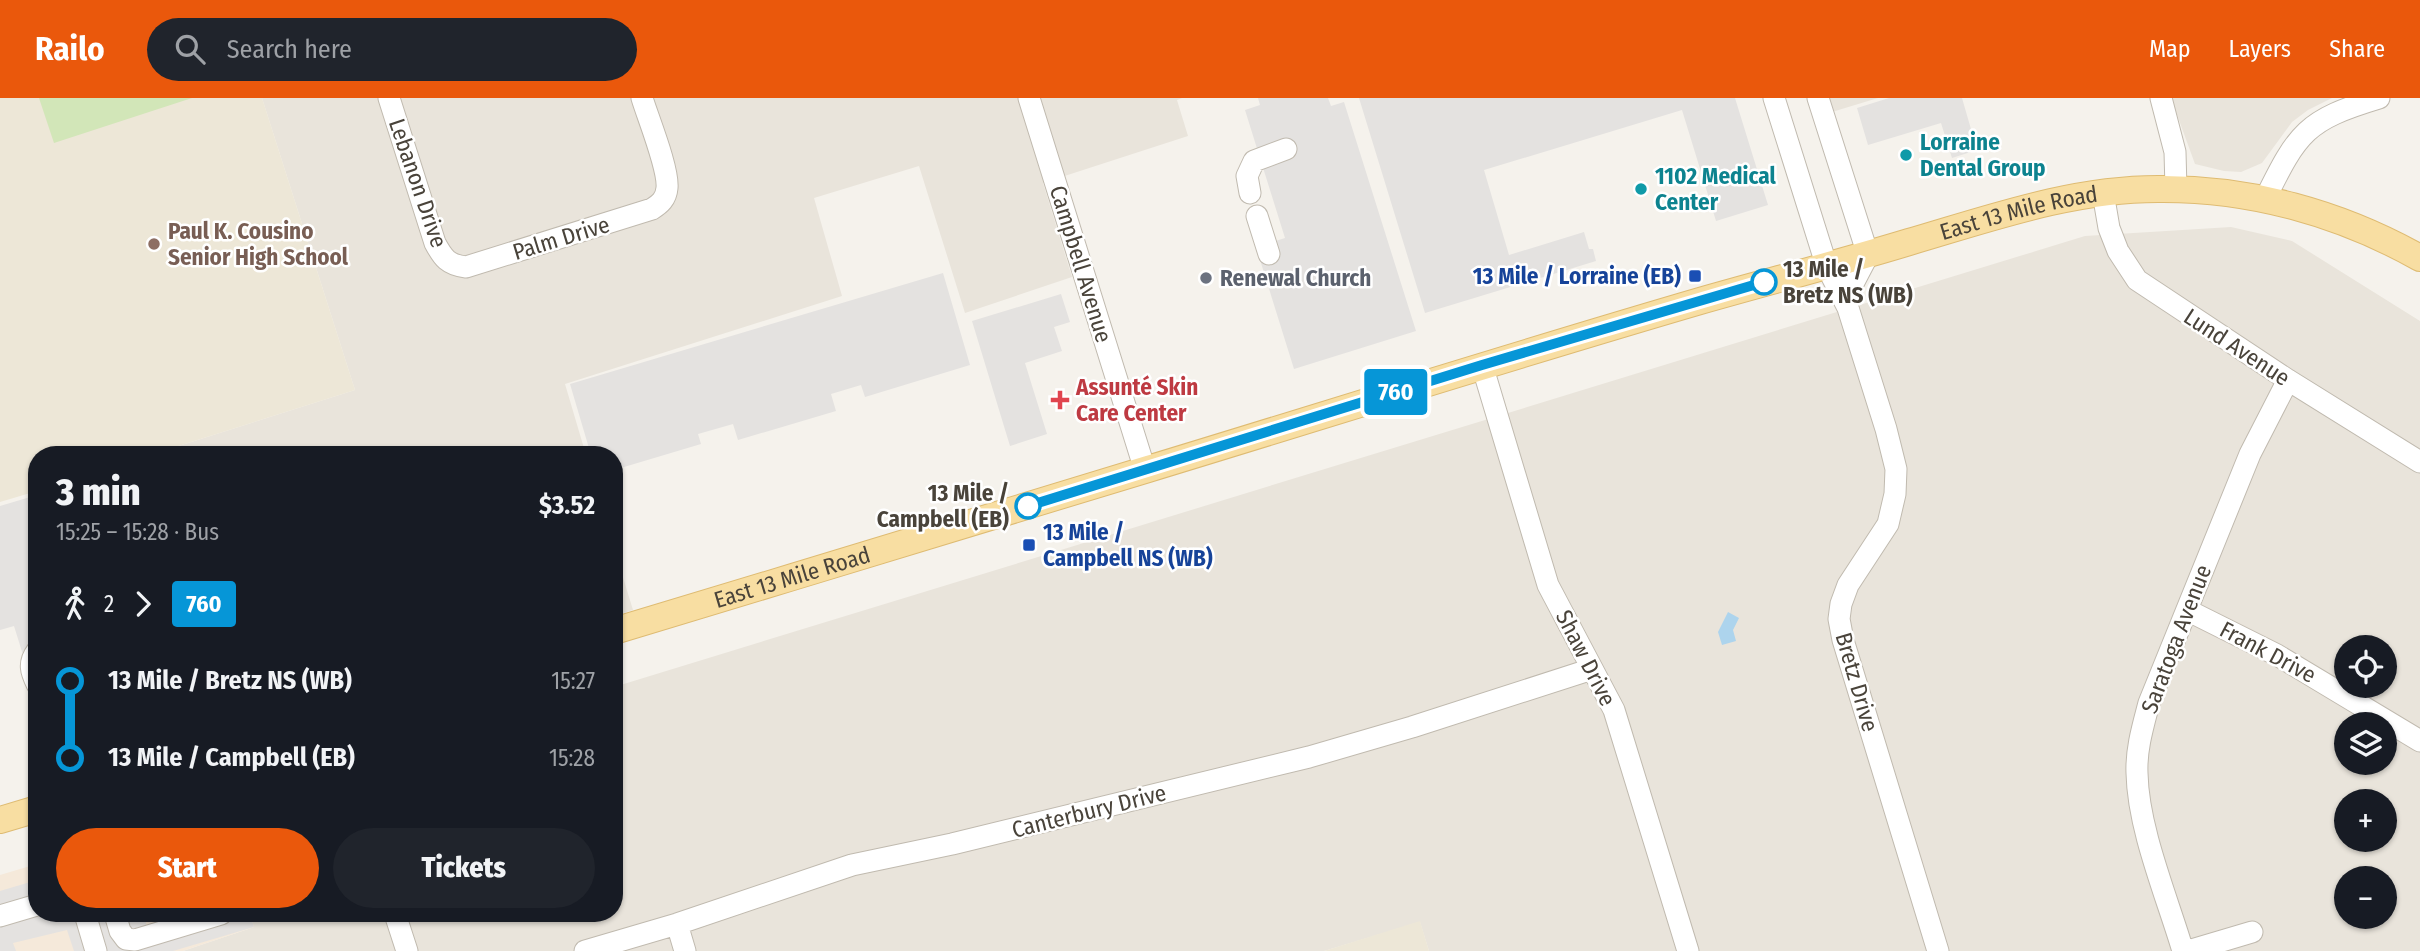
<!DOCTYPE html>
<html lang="en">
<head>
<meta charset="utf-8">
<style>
  body { margin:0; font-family:"Fira Sans Condensed",sans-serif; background:#20242c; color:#f1f3f6; height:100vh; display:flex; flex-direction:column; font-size:26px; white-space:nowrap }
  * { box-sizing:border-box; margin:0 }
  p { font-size:23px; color:#9ea1a6 }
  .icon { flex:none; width:38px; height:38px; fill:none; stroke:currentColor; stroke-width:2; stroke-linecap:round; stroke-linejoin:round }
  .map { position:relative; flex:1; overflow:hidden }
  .details { position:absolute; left:28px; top:348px; width:595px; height:476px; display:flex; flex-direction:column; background:#171b24; border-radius:28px; box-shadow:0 2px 5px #0004 }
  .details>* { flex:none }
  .badge { padding:0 14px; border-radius:5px; font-size:24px; line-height:46px }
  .tools { position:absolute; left:2334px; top:537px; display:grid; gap:14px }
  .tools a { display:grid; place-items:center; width:63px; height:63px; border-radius:50%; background:#171b24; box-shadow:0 2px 5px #0004; font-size:35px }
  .map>.badge { position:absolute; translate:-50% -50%; box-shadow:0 0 0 4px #fff }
  .legs { display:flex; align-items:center; gap:10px; height:77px; padding:0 28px; font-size:23px }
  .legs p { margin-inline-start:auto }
  .overview { display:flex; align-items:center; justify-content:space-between; height:119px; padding:0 28px }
  h1 { font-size:38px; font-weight:800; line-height:52px }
  .primary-button { display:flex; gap:14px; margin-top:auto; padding:14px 28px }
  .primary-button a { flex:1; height:80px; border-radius:42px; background:#ea580c; color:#fff; font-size:28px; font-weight:800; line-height:80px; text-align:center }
  .primary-button a+a { background:#20242c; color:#f1f3f6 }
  ul { padding:0 28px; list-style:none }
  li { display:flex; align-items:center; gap:24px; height:77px; font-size:26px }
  li i { display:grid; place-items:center; width:10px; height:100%; margin:0 9px; background:currentColor }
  li i::after { content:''; width:18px; height:18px; margin:-9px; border:5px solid; border-radius:50%; background:#171b24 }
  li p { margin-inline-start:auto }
  li:first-child i { background:linear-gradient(#0000 50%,currentColor 0) }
  li:last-child i { background:linear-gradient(currentColor 50%,#0000 0) }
  header { display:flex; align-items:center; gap:42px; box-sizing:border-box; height:98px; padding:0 35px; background:#ea580c; color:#fff }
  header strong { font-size:33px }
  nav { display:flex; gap:38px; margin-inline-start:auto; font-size:24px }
  .search { width:490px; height:63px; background:#20242c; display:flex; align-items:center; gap:18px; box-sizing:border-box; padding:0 24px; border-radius:38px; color:#9ea1a6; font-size:26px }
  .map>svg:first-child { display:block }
</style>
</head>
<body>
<header>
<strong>Railo</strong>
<div class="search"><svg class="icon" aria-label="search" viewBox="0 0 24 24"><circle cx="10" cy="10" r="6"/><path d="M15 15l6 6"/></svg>Search here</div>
<nav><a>Map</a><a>Layers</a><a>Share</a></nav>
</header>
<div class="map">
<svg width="2420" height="853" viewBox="0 0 2420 853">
  <rect width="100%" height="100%" fill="#f5f2ec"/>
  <path fill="#e9e4db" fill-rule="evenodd" d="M262,0h920l-5,2 11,36 -145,47 29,94 -107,36 -46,-147 -105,32 28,98 -277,88 21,71h-436l205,-65z
    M1827,0h51l-46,14z
    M2171,0h161l-24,12 -16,12 -30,41 -21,9 -17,-1 -29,-7z
    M2231,129l61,14 128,80v630h-991l-9,-29 -96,29h-1141l71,-24 -4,-13h364v-227l1471,-451zM2347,550h38v38h-38zM2347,626h38v39h-38zM2347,704h38v38h-38zM2347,780h38v39h-38z
    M614,450l19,62 -19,6z"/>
  <path fill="#f5e9da" d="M37,766v50h213l4,13 -71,24h-183v-76z"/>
  <path fill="#ede7d7" d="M0,0h262l93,292 -205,65h-113v36l-37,11z
    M1420,823l9,30h-105z"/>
  <path fill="#d2e6b8" d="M39,0h153l-138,45z"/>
  <path fill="#e4e2e0" d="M1258,0h70l3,8 13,-4 72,229 -122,38 -38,-122 29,-9 -40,-128 15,-5z
    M1359,0h376l33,107 -52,16 -34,-111 -198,60 25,85 75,-23 5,17h4l3,12 -171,52z
    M1889,0h73l15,52 -25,8 -11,-35 -73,22 -11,-37z
    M943,175l27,92 -105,32 -4,-12 -30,9 5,17 -98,29 -5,-16 -35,10 3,10 -87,26v-15h-23l-21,-71z
    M1061,196l9,28 -16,5 8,24 -37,12 22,71 -37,12 -38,-125z
    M37,397v205l-23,-74 -14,4v-124z
    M37,782v34h55l12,37h-30l-7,-21 -54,13 3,8h-16v-60z
    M94,816h49l4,12 41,-12h62l4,13 -81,24h-67z"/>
  <path fill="#add4ed" d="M1728,514l11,6 -6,12 3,11 -14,4 -4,-13z"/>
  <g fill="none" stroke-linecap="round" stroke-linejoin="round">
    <defs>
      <path id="minor" d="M389,0l46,145c8,15 13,22 31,24l186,-58c8,-5 14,-10 15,-21 2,-19 -19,-70 -25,-90
        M1029,0l116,372
        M1774,0l53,169 21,41 38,121 10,40 -1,25 -7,30 -40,61 -7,19 -2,15 4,21 95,311
        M1818,0l50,157 -23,44
        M2161,0l14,54 1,37
        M1250,95l-3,-17 7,-15 32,-12
        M2103,95l6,35 9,23 19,29 151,100 132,82
        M2265,101c33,-67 41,-79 114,-101
        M1257,118l12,38
        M1482,267l66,220 66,125 74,241
        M2187,512l90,45 143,86
        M37,553c-9,12 -6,21 0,33
        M85,816l11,37
        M115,816l5,17 6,8 9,1 86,-26
        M395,816l12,37
        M0,818l37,-11
        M677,826l8,27
        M585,853l92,-27 175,-59 100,-21 357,-87 103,-30 180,-58
        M2183,853c-16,-54 -45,-122 -46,-178 -1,-24 6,-47 12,-70l101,-249 38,-74
        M2188,853l64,-19"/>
      <g id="major">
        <path id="s1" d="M614,533c178,-54 356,-107 534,-162 184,-56 367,-114 552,-168 70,-20 140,-38 209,-59 82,-24 163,-53 249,-53 92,-1 182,24 262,69"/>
        <path d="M0,722l37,-11"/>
      </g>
    </defs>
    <use href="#minor" stroke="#c0baaf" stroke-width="23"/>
    <use href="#major" stroke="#debb72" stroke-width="28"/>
    <use href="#minor" stroke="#fff" stroke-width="21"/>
    <use href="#major" stroke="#f8dea2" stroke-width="26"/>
  </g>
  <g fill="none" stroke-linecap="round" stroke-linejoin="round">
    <defs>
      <path id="line-1" d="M1028,408l454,-141 282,-83"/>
    </defs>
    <use href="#line-1" stroke="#fff" stroke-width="16"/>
    <use href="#line-1" stroke="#0696d7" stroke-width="10"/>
  </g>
  <g fill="#0f9aa8" stroke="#fff" stroke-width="2.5">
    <circle cx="1906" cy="57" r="7"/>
    <circle cx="1641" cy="91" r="7"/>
  </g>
  <circle fill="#8d6e63" stroke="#fff" stroke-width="2.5" cx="154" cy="146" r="7"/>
  <g fill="#1a4fb4" stroke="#fff" stroke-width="2.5">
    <rect x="1688" y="171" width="14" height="14" rx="3.5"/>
    <rect x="1022" y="440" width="14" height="14" rx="3.5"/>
  </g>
  <circle fill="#6b7280" stroke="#fff" stroke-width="2.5" cx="1206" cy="180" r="7"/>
  <g fill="#fff" stroke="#0696d7" stroke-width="3.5">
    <circle cx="1764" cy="184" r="12"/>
    <circle cx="1028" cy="408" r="12"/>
  </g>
  <path fill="#e0444e" stroke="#fff" stroke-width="2.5" d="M1056.5 291.5h7v7h7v7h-7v7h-7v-7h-7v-7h7z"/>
  <g text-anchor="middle" stroke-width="5" stroke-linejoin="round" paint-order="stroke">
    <g font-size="23" font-weight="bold" fill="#0d838f" stroke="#fff" text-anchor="start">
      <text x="1920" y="52">Lorraine<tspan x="1920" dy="26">Dental Group</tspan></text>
      <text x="1655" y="86">1102 Medical<tspan x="1655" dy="26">Center</tspan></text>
    </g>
    <g font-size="23" fill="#49433a" stroke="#fff">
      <text transform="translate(418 85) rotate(71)" y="8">Lebanon Drive</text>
      <text dy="8" stroke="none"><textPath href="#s1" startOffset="1466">East 13 Mile Road</textPath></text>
      <text transform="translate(561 140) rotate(-17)" y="8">Palm Drive</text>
      <text transform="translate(1081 166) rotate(73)" y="8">Campbell Avenue</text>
      <text transform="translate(2237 249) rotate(33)" y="8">Lund Avenue</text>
      <text dy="8" stroke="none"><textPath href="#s1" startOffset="186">East 13 Mile Road</textPath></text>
      <text transform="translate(2176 541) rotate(-69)" y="8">Saratoga Avenue</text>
      <text transform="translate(2268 554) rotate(28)" y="8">Frank Drive</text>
      <text transform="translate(1586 560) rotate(63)" y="8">Shaw Drive</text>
      <text transform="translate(1857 584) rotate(74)" y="8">Bretz Drive</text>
      <text transform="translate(1089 713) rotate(-14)" y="8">Canterbury Drive</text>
    </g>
    <g font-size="23" font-weight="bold" fill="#785e54" stroke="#fff" text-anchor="start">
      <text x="168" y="141">Paul K. Cousino<tspan x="168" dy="26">Senior High School</tspan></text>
    </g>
    <g font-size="23" font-weight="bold" fill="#49433a" stroke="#fff" text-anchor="start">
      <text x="1783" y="179">13 Mile /<tspan x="1783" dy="26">Bretz NS (WB)</tspan></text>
      <text x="1009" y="403" text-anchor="end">13 Mile /<tspan x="1009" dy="26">Campbell (EB)</tspan></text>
    </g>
    <g font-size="23" font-weight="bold" fill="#164399" stroke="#fff" text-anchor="end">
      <text x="1681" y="186">13 Mile / Lorraine (EB)</text>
      <text x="1043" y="442" text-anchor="start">13 Mile /<tspan x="1043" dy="26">Campbell NS (WB)</tspan></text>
    </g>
    <g font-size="23" font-weight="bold" fill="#5b616d" stroke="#fff" text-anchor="start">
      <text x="1220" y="188">Renewal Church</text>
    </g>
    <g font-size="23" font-weight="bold" fill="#be3a42" stroke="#fff" text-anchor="start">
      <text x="1076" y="297">Assunté Skin<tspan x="1076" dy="26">Care Center</tspan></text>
    </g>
  </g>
</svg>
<div class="tools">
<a><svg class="icon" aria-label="locate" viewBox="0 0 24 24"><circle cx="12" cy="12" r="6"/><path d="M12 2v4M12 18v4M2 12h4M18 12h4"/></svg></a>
<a><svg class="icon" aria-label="layers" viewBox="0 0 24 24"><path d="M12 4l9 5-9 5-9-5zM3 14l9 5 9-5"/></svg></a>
<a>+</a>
<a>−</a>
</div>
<b class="badge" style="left:1396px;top:294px;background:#0696d7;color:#fff">760</b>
<section class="details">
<div class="overview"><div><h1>3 min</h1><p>15:25 – 15:28 · Bus</p></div><b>$3.52</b></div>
<div class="legs"><svg class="icon" aria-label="walk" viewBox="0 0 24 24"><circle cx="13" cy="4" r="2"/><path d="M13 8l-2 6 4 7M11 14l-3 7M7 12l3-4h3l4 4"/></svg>2<svg class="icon" aria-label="forward" viewBox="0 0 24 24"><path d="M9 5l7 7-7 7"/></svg><b class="badge" style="background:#0696d7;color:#fff">760</b></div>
<ul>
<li><i style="color:#0696d7"></i><b>13 Mile / Bretz NS (WB)</b><p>15:27</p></li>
<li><i style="color:#0696d7"></i><b>13 Mile / Campbell (EB)</b><p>15:28</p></li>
</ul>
<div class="primary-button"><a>Start</a><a>Tickets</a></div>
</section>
</div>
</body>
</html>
